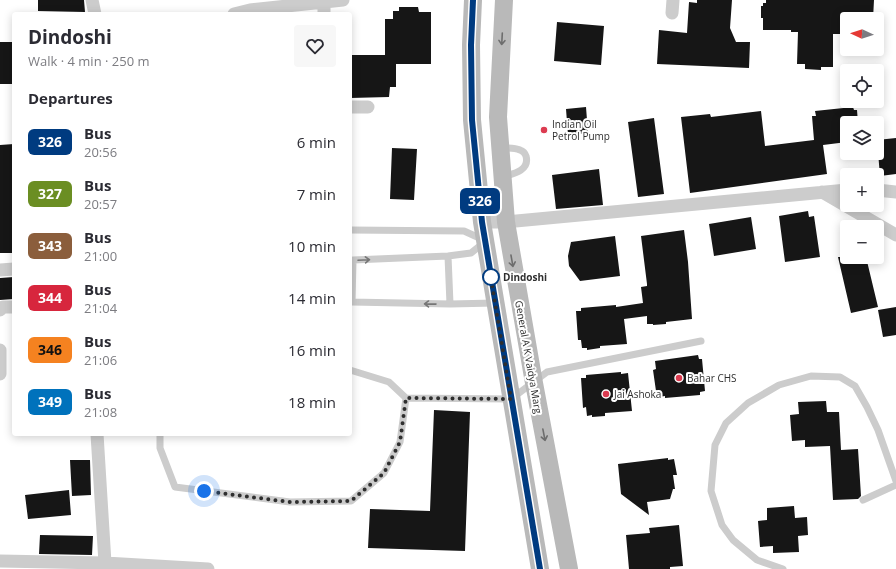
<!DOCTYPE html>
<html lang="en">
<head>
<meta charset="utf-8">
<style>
  body { margin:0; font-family:"Open Sans",sans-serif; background:#f7f7f7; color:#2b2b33; height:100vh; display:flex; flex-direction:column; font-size:15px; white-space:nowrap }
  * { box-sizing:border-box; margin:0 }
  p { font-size:13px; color:#7c7c81 }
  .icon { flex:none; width:22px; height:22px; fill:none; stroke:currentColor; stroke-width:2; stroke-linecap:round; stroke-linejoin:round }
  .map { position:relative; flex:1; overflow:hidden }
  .side { position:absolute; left:12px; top:12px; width:340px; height:424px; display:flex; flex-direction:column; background:#fff; border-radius:4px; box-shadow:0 2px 10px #0003 }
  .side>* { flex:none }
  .badge { padding:0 8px; border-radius:6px; font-size:14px; line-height:26px }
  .needle { width:26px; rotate:273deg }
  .fabs { position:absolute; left:840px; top:12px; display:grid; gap:8px }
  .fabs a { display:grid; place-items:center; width:44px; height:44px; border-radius:4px; background:#fff; box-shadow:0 2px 10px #0003; font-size:20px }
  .you { position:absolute; width:20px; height:20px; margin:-10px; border:3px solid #fff; border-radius:50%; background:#1a73e8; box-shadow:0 0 0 6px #1a73e833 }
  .map>.badge { position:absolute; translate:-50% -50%; box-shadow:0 0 0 2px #fff }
  h2 { padding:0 16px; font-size:15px; line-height:36px }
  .round { display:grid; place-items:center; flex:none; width:42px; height:42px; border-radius:4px; background:#f7f7f7 }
  .headline { display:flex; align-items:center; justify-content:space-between; height:68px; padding:0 16px }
  h1 { font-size:19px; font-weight:700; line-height:30px }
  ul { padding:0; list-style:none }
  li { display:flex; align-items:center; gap:12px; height:52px; padding:0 16px }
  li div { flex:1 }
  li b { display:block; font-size:15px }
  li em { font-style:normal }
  li .badge { min-width:44px; font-weight:700; text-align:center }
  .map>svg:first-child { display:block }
</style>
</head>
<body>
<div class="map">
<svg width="896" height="569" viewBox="0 0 896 569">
  <rect width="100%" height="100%" fill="#fff"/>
  <path fill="#161616" d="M38,0h46l1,12 -47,-1z
    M697,0h35l-2,28 6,14h14l-1,26 -92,-4 2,-34 28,3 2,-31 8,1z
    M766,0h108l-1,19h-26v14h-4v1h-10v33h-12v3l-16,-1v-5h-8l1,-32h-7v-2h-28v-12h-2v-12h2v-3h3z
    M399,7h19l1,5h12v52h-35v23h-6l-1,10 -39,1v-43h35v-36h8v-8h6z
    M557,22l47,4 -3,39 -47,-4z
    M0,42h14v42h-14z
    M586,107l2,26 -20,2 -2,-26z
    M853,107l1,3h3l1,13h-11v19l-24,3 4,29 -137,19 -9,-76 29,-3 1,3 50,-6 4,35 49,-6 -2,-24h4l-1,-5z
    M654,118l10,76 -26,3 -10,-75z
    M896,138v36l-16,2 -3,-36z
    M14,144v109h-14v-108z
    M392,148l25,1 -3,51 -24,-1z
    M599,169l4,36 -47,4 -4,-34z
    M808,211l1,6 5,-1 6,41 -35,5 -6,-46z
    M751,217l5,32 -42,7 -5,-32z
    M684,230l4,32 4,57 -26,3v2l-13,1v-1h-6v-8l-23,3 3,25 -27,2v2l-13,2v-2h-5l-1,-8h-3l-2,-29h5v-3l35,-3v2l27,-4 -2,-16 6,-1v-2l-6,-48z
    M615,236l5,40 -40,5 -11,-15 -1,-10 3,-14z
    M838,257h28l12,50 -27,6z
    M14,277v22l-14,1v-22z
    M896,307v28l-13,2 -5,-27z
    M698,355l1,4h3l3,32 -5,1v3l-35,3v-2l-6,1v-7l-3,1 -3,-21 3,-1 -1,-8z
    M621,372v2l7,-1 4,38 -27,2v3l-13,1v-2l-5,1 -1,-9 -3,1 -2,-30h5v-3z
    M826,401l1,11h12l2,38 17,-1 3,47 -3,3 -25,1 -3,-54 -25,1v-7l-13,1 -2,-26 9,-1 -1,-12z
    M434,410l36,2 -5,139 -97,-3 2,-39 60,2z
    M668,458v2l6,-1 3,16h-4l2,14h-2l-3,10 -23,3 2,13 -28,-21 -3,-30z
    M70,460h20l1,35 -19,1z
    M69,490l2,25 -43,4 -3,-24z
    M794,506l1,12 12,-1 1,18 -10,1 1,16 -26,1v-7l-13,1 -2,-26 9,-1v-12z
    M679,525l4,41 -13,1v2h-41l-3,-34 24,-2 -1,-5z
    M40,535l53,1 -1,19 -53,-1z"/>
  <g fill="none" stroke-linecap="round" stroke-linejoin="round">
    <path stroke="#ccc" stroke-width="7" d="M500,148c6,0 14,-1 20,2 3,1 5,3 6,6 4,15 -13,18 -24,21
      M350,230l114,1 22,10 -15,12 -23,3 -95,4 -1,42 98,2 -2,-48
      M450,304l45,-1
      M350,370l39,12 17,16 105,1 36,-27 154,-31
      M160,434v14l15,39 115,15 61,-1 33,-28 16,-31 6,-44
      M863,500l33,-15
      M783,569l-26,-9 -24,-20 -11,-15 -11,-34 4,-46 11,-22 22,-20 31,-18 32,-9 29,1 15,9 12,21 11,23 18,51"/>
    <path stroke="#ccc" stroke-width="13" d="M92,0l3,14
      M672,13l1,-13
      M234,14l16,-4 93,-10
      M324,14v-12
      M350,107h18
      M877,190l19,2
      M822,192l74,43
      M482,222h24l341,-32
      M0,270l14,-1
      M0,310l3,-3h11
      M0,350v24
      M97,434l8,129
      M0,561l105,2 103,6"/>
    <path stroke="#b9b9b9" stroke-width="18" d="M473,0l-2,45 1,75 10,102 58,347
      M504,0l-6,117 8,105 28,161 35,186"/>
  </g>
  <defs><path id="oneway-shaft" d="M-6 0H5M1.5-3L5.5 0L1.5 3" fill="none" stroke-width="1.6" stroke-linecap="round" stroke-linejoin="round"/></defs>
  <g stroke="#6d6d6d">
    <use href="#oneway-shaft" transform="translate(502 39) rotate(93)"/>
    <use href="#oneway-shaft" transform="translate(512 261) rotate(80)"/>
    <use href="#oneway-shaft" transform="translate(544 435) rotate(79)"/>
  </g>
  <g stroke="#767676">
    <use href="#oneway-shaft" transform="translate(364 260) rotate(-3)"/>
    <use href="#oneway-shaft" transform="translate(430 304) rotate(-179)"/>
  </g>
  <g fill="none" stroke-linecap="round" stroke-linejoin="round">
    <defs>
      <path id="line" d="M473,0l-2,45 1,75 10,102 58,347"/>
    </defs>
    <use href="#line" stroke="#fff" stroke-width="9"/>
    <use href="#line" stroke="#003b80" stroke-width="6"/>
    <path stroke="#2f2f2f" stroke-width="4" stroke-dasharray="0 7.2" d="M204,491l86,11 61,-1 33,-28 16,-31 6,-44 105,1 -21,-126 1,4"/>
  </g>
  <g fill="#dc3b50" stroke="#fff" stroke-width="1.5">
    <circle cx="544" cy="130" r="4"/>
    <circle cx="679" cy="378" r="4"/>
    <circle cx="606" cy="394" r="4"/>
  </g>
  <circle fill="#fff" stroke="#003b80" stroke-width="2" cx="491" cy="277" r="8"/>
  <g text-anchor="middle" stroke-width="4" stroke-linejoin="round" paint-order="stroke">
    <g font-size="10" fill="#2f2f2f" stroke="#fff" text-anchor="start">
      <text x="552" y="128">Indian Oil<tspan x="552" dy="12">Petrol Pump</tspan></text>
      <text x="687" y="382">Bahar CHS</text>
      <text x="614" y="398">Jai Ashoka</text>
    </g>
    <g font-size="10" font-weight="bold" fill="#2f2f2f" stroke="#fff" text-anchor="start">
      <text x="503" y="281">Dindoshi</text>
    </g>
    <g font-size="10" fill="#2f2f2f" stroke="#fff">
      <text transform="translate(529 357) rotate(80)" y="4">General A K Vaidya Marg</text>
    </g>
  </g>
</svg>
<div class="fabs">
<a><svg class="needle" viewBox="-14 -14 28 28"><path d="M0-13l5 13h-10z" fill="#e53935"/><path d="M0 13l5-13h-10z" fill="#7c7c81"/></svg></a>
<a><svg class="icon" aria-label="locate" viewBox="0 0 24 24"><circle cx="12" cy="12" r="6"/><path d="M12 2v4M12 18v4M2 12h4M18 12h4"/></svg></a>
<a><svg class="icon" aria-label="layers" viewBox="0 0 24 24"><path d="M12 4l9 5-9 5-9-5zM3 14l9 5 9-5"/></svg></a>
<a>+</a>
<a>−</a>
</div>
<div class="you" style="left:204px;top:491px"></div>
<b class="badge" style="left:480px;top:201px;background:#003b80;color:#fff">326</b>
<section class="side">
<div class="headline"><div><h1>Dindoshi</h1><p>Walk · 4 min · 250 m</p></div><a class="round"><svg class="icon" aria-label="heart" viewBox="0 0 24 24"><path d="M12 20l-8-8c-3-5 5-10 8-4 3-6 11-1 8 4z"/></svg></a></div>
<h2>Departures</h2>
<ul>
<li><span class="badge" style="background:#003b80;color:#fff">326</span><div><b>Bus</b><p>20:56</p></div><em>6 min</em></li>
<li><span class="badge" style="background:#6b8e23;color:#fff">327</span><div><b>Bus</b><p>20:57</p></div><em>7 min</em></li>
<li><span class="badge" style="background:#8b5e3c;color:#fff">343</span><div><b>Bus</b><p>21:00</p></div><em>10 min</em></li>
<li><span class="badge" style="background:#d7263d;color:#fff">344</span><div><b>Bus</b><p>21:04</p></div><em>14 min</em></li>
<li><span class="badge" style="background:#f58220;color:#111">346</span><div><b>Bus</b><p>21:06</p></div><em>16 min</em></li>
<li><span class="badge" style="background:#0072bc;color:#fff">349</span><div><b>Bus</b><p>21:08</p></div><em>18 min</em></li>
</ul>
</section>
</div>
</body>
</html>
